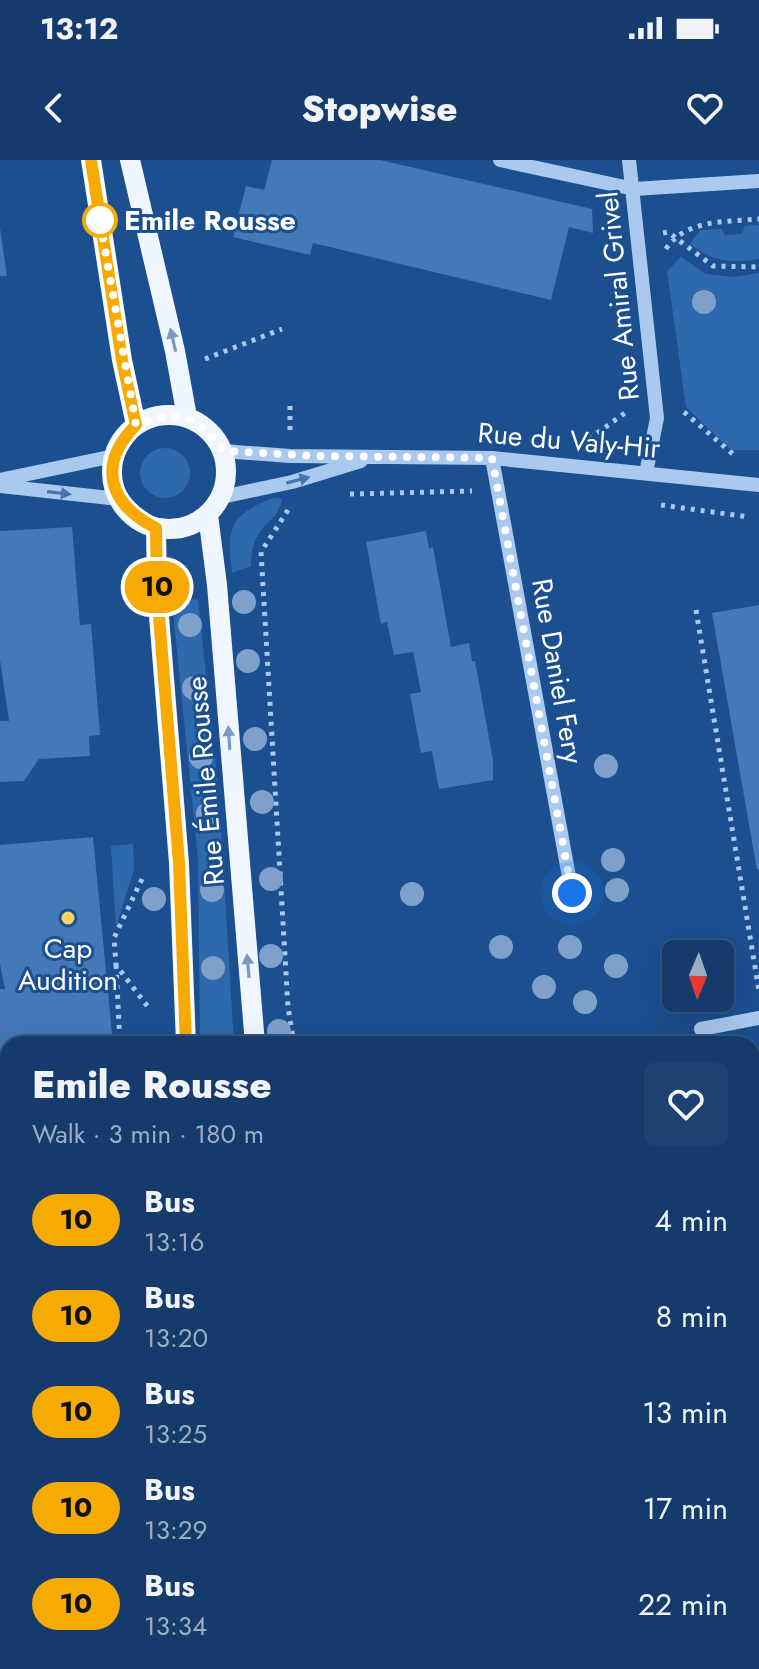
<!DOCTYPE html>
<html lang="en">
<head>
<meta charset="utf-8">
<style>
  body { margin:0; font-family:Jost,sans-serif; background:#1d4271; color:#f1f3f6; height:100vh; display:flex; flex-direction:column; font-size:30px; white-space:nowrap }
  * { box-sizing:border-box; margin:0 }
  p { font-size:26px; color:#9dadc1 }
  .icon { flex:none; width:44px; height:44px; fill:none; stroke:currentColor; stroke-width:2; stroke-linecap:round; stroke-linejoin:round }
  .map { position:relative; flex:1; overflow:hidden }
  .drawer { position:absolute; left:0px; top:876px; width:760px; height:634px; display:flex; flex-direction:column; background:#143b6b; border-radius:24px 24px 0 0; box-shadow:0 8px 32px #0002,0 0 0 2px #33557e }
  .drawer>* { flex:none }
  .badge { padding:0 16px; border-radius:26px; font-size:28px; line-height:52px }
  .needle { width:52px; rotate:182deg }
  .tools { position:absolute; left:662px; top:780px; display:grid; gap:16px }
  .tools a { display:grid; place-items:center; width:72px; height:72px; border-radius:12px; background:#143b6b; box-shadow:0 8px 32px #0002,0 0 0 2px #33557e; font-size:40px }
  .you { position:absolute; width:40px; height:40px; margin:-20px; border:6px solid #fff; border-radius:50%; background:#1a73e8; box-shadow:0 0 0 12px #1a73e833 }
  .map>.badge { position:absolute; translate:-50% -50%; box-shadow:0 0 0 4px #fff }
  .round { display:grid; place-items:center; flex:none; width:84px; height:84px; border-radius:12px; background:#1d4271 }
  .headline { display:flex; align-items:center; justify-content:space-between; height:136px; padding:0 32px }
  h1 { font-size:38px; font-weight:800; line-height:60px }
  ul { padding:0; list-style:none }
  li { display:flex; align-items:center; gap:24px; height:96px; padding:0 32px }
  li div { flex:1 }
  li b { display:block; font-size:30px }
  li em { font-style:normal }
  li .badge { min-width:88px; font-weight:700; text-align:center }
  .status { display:flex; justify-content:space-between; align-items:center; height:56px; padding:0 40px; background:#143b6b; direction:ltr }
  .status svg { height:22px; fill:currentColor }
  header { display:flex; justify-content:space-between; align-items:center; height:104px; padding:0 32px; background:#143b6b; font-size:36px; font-weight:800 }
  .map>svg:first-child { display:block }
</style>
</head>
<body>
<div class="status"><b>13:12</b><svg viewBox="0 0 49 12"><path d="M0 12V9h3v3zM5 12V6h3v6zM10 12V3h3v9zM15 12V0h3v12zM26 1h20v11H26zM47 4h2v5h-2z"/></svg></div>
<header><svg class="icon" aria-label="back" viewBox="0 0 24 24"><path d="M15 5l-7 7 7 7"/></svg>Stopwise<svg class="icon" aria-label="heart" viewBox="0 0 24 24"><path d="M12 20l-8-8c-3-5 5-10 8-4 3-6 11-1 8 4z"/></svg></header>
<div class="map">
<svg width="759" height="1509" viewBox="0 0 759 1509">
  <rect width="100%" height="100%" fill="#1b4f8f"/>
  <path fill="#2e69ad" d="M759,65v34c-27,5 -48,2 -69,-15l10,-14 21,-1 4,6 17,-1 3,-8z
    M681,97l25,17 29,3 24,-4v177h-28l-45,-43 -19,-136z
    M140 313a25 25 0 1 1 50 0a25 25 0 1 1-50 0Z
    M273,338l9,1c-5,28 -31,23 -31,67l-19,7c-5,-43 -4,-58 41,-75z
    M198,439l21,197 15,248h-34l-2,-185 -26,-257z
    M133,684l1,25 -18,59 -5,-82z
    M8,1299v128l-8,-6v-54l4,-1 -4,-65z
    M759,1302v151l-7,-2v-148z
    M0,1434l8,6v62h65l-3,7h-70z"/>
  <path fill="#4478b7" d="M272,0h108l212,49 1,24 -24,-6 -18,73 -238,-57 -3,12 -77,-18 13,-51 18,4z
    M0,68l7,48h-7z
    M72,367l8,98 11,-1 9,111 -11,1 1,20 -51,3 -15,22 -24,1v-61h9l-9,-61v-129z
    M426,371l3,18 4,-2 18,100 18,-4 3,18h3l18,99v20l-54,9 -7,-38 -11,2 -11,-59 11,-2 -8,-40 -19,3 -7,-33 -6,2 -15,-82z
    M759,445v264l-2,1 -45,-257z
    M93,677l20,207h-105l-1,88 -7,-34v-109h5l-5,-25v-119z
    M754,1346l5,48 -7,1v-48z"/>
  <g fill="none" stroke-linecap="round" stroke-linejoin="round">
    <path stroke="#a9c9ee" stroke-width="5" stroke-dasharray="4 6" stroke-linecap="butt" d="M663,73l5,-1 45,34 46,1
      M666,89c19,-30 61,-27 93,-30
      M205,199l77,-30
      M684,252l50,43
      M290,270v-27
      M589,279l40,-29
      M350,334l122,-3
      M661,345l88,12
      M288,350l-27,42 27,455 6,37
      M696,450l63,381
      M142,719l-28,59 2,27 32,42
      M116,805l4,79
      M752,1137l7,-1
      M0,1263l8,-1
      M0,1285l8,-2
      M0,1427l8,5
      M91,1502l6,7
      M198,1502l1,7
      M77,1509l4,-7
      M593,1509h17"/>
    <path stroke="#a9c9ee" stroke-width="14" d="M500,0l134,29 125,-8
      M629,0l28,258 -11,55
      M223,291l67,5 202,2 267,27
      M492,298l80,435
      M0,320l114,-24
      M0,326l119,13
      M222,337l70,-15 69,-21
      M701,869l58,-11
      M752,1489l7,3
      M393,1502l1,7
      M680,1502l28,7
      M248,1509l1,-7
      M516,1509l37,-7"/>
    <path stroke="#f0f6ff" stroke-width="20" d="M91,0l31,200 14,65
      M130,0l45,191 12,66
      M112 312a57 57 0 1 1 114 0a57 57 0 1 1-114 0Z
      M208,355l9,70 38,459
      M156,368l1,64 22,271 7,181
      M752,1031h7
      M752,1055l7,-2
      M0,1128l8,-1
      M0,1177l8,-1"/>
    <path stroke="#fff" stroke-width="2" d="M752,1089l7,-1
      M752,1102l7,-1
      M752,1125l7,-1
      M0,1216l8,-2
      M0,1229l8,-1
      M0,1252l8,-1"/>
  </g>
  <g fill="#7ea0ca">
    <circle cx="704" cy="142" r="12"/>
    <circle cx="244" cy="442" r="12"/>
    <circle cx="190" cy="465" r="12"/>
    <circle cx="248" cy="501" r="12"/>
    <circle cx="194" cy="528" r="12"/>
    <circle cx="255" cy="579" r="12"/>
    <circle cx="201" cy="597" r="12"/>
    <circle cx="606" cy="606" r="12"/>
    <circle cx="262" cy="642" r="12"/>
    <circle cx="208" cy="654" r="12"/>
    <circle cx="613" cy="700" r="12"/>
    <circle cx="271" cy="719" r="12"/>
    <circle cx="212" cy="730" r="12"/>
    <circle cx="617" cy="730" r="12"/>
    <circle cx="412" cy="734" r="12"/>
    <circle cx="154" cy="739" r="12"/>
    <circle cx="501" cy="787" r="12"/>
    <circle cx="570" cy="787" r="12"/>
    <circle cx="271" cy="796" r="12"/>
    <circle cx="616" cy="806" r="12"/>
    <circle cx="213" cy="808" r="12"/>
    <circle cx="544" cy="827" r="12"/>
    <circle cx="585" cy="842" r="12"/>
    <circle cx="279" cy="871" r="12"/>
  </g>
  <defs><path id="oneway-solid" d="M-6-.8H1V-3.2L6.5 0L1 3.2V.8H-6Z" transform="scale(2)"/></defs>
  <g fill="#7b9ac1">
    <use href="#oneway-solid" transform="translate(173 180) rotate(-103)"/>
    <use href="#oneway-solid" transform="translate(229 578) rotate(-94)"/>
    <use href="#oneway-solid" transform="translate(248 806) rotate(-95)"/>
  </g>
  <g fill="#4674ac">
    <use href="#oneway-solid" transform="translate(298 320) rotate(-15)"/>
    <use href="#oneway-solid" transform="translate(59 333) rotate(7)"/>
  </g>
  <g fill="none" stroke-linecap="round" stroke-linejoin="round">
    <defs>
      <path id="line" d="M91,0l31,200 14,65c-39,39 -28,79 20,103l1,64 22,271 7,181"/>
    </defs>
    <use href="#line" stroke="#fff" stroke-width="18"/>
    <use href="#line" stroke="#f8aa04" stroke-width="12"/>
    <path stroke="#fff" stroke-width="8" stroke-dasharray="0 14.4" d="M100,60l-1,-5 37,210c42,-16 61,-11 87,26l95,5 174,2 80,435"/>
  </g>
  <circle fill="#fff" stroke="#f8aa04" stroke-width="4" cx="100" cy="60" r="16"/>
  <circle fill="#ffd166" stroke="#1b4f8f" stroke-width="3" cx="68" cy="758" r="8"/>
  <g text-anchor="middle" stroke-width="6" stroke-linejoin="round" paint-order="stroke">
    <g font-size="28" font-weight="bold" fill="#fff" stroke="#1b4f8f" text-anchor="start">
      <text x="124" y="70">Emile Rousse</text>
    </g>
    <g font-size="28" fill="#fff" stroke="#1b4f8f">
      <text transform="translate(618 136) rotate(-96)" y="10">Rue Amiral Grivel</text>
      <text transform="translate(569 280) rotate(5)" y="10">Rue du Valy-Hir</text>
      <text transform="translate(558 511) rotate(80)" y="10">Rue Daniel Fery</text>
      <text transform="translate(205 621) rotate(-95)" y="10">Rue Émile Rousse</text>
    </g>
    <g font-size="28" fill="#fff" stroke="#1b4f8f">
      <text x="68" y="798">Cap<tspan x="68" dy="32">Audition</tspan></text>
    </g>
  </g>
</svg>
<div class="tools">
<a><svg class="needle" viewBox="-14 -14 28 28"><path d="M0-13l5 13h-10z" fill="#e53935"/><path d="M0 13l5-13h-10z" fill="#9dadc1"/></svg></a>
</div>
<div class="you" style="left:572px;top:733px"></div>
<b class="badge" style="left:157px;top:427px;background:#f8aa04;color:#111">10</b>
<section class="drawer">
<div class="headline"><div><h1>Emile Rousse</h1><p>Walk · 3 min · 180 m</p></div><a class="round"><svg class="icon" aria-label="heart" viewBox="0 0 24 24"><path d="M12 20l-8-8c-3-5 5-10 8-4 3-6 11-1 8 4z"/></svg></a></div>
<ul>
<li><span class="badge" style="background:#f8aa04;color:#111">10</span><div><b>Bus</b><p>13:16</p></div><em>4 min</em></li>
<li><span class="badge" style="background:#f8aa04;color:#111">10</span><div><b>Bus</b><p>13:20</p></div><em>8 min</em></li>
<li><span class="badge" style="background:#f8aa04;color:#111">10</span><div><b>Bus</b><p>13:25</p></div><em>13 min</em></li>
<li><span class="badge" style="background:#f8aa04;color:#111">10</span><div><b>Bus</b><p>13:29</p></div><em>17 min</em></li>
<li><span class="badge" style="background:#f8aa04;color:#111">10</span><div><b>Bus</b><p>13:34</p></div><em>22 min</em></li>
</ul>
</section>
</div>
</body>
</html>
